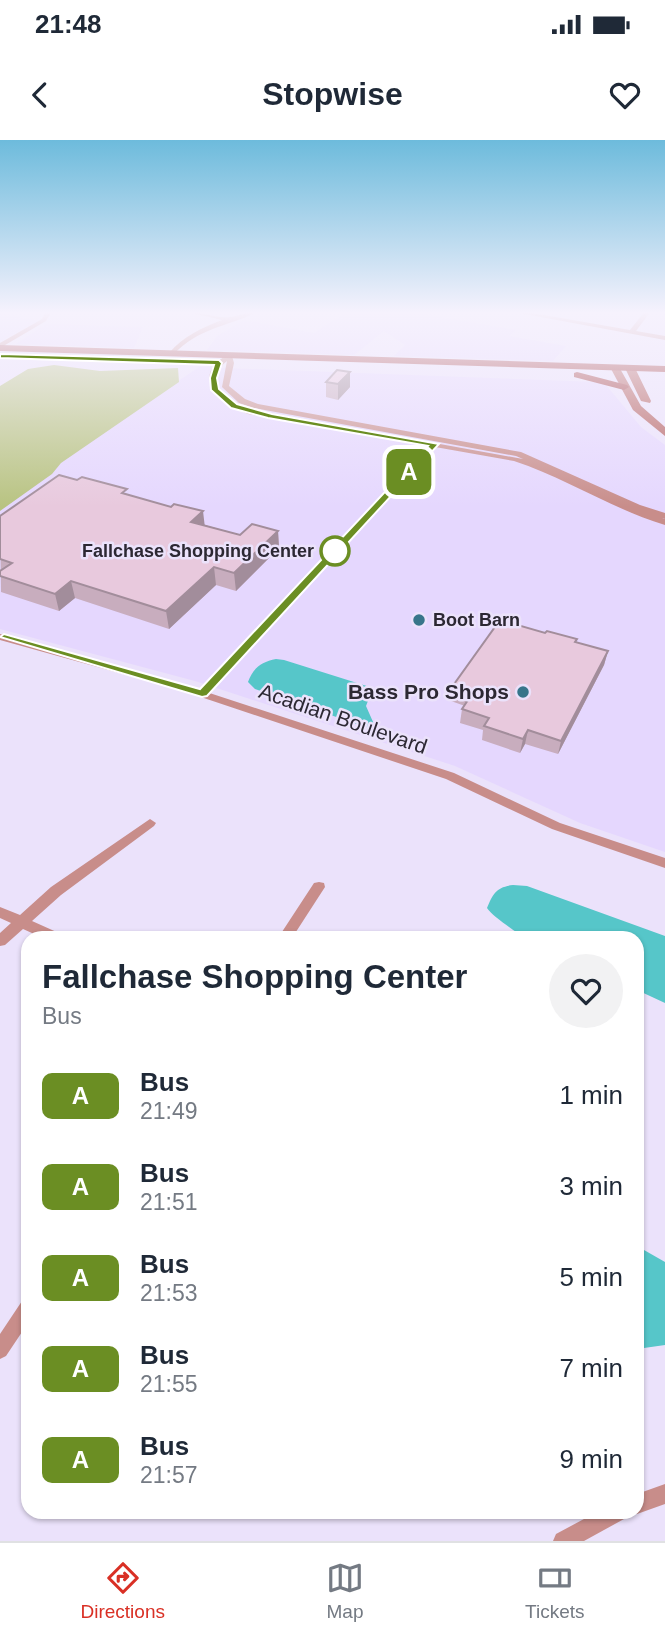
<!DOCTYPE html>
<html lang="en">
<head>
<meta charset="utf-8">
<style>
  body { margin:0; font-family:Arial,sans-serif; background:#f2f2f3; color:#1f2937; height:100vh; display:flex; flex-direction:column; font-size:26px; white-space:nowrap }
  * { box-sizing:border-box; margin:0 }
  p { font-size:23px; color:#747a83 }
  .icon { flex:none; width:38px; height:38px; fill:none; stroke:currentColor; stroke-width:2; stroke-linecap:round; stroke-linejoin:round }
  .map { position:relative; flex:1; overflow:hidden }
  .details { position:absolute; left:21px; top:791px; width:623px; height:588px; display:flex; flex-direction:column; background:#fff; border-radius:21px; box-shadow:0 2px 5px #0004 }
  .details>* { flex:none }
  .badge { padding:0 14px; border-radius:10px; font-size:24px; line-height:46px }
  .map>.badge { position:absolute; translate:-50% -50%; box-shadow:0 0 0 4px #fff }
  .round { display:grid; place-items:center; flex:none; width:74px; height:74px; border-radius:37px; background:#f2f2f3 }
  .head { display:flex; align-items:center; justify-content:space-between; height:119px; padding:0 21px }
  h1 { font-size:33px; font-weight:600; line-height:52px }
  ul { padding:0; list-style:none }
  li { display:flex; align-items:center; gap:21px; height:91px; padding:0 21px }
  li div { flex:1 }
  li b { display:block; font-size:26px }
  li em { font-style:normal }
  li .badge { min-width:77px; font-weight:700; text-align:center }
  .status { display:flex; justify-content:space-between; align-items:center; height:49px; padding:0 35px; background:#fff; direction:ltr }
  .status svg { height:19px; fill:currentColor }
  header { display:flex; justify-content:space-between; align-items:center; height:91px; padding:0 21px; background:#fff; font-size:32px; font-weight:600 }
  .dock { display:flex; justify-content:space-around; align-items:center; height:98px; border-top:2px solid #e0e1e3; background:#fff; font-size:19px; color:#747a83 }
  .dock a { display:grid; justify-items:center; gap:4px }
  .dock .current { color:#d93025 }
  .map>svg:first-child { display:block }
</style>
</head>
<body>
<div class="status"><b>21:48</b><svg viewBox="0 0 49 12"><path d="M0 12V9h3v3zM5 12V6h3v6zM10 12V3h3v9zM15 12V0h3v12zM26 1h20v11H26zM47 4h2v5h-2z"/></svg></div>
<header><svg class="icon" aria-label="back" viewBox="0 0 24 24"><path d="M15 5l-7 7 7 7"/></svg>Stopwise<svg class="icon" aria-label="heart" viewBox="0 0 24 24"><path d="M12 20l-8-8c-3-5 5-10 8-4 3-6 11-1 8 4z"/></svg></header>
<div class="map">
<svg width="665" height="1401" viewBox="0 0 665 1401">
  <rect width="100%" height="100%" fill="#ebe2fb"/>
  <path fill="#e5d7fe" d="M348,171h59l109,19 -7,6 57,10 -13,15 -159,-5 11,-11 -21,-14 -30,24 -147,-5 10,-14 27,-16 70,13z
    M0,173l38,8 -38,21z
    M46,184l97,3 -9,21 -118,-4z
    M199,227l398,15 9,3 35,42 24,18v407l-85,-29 -125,-57 -260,-85 -195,-52v-127z"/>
  <path fill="#b8c381" d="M54,225l46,6 78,-3 1,14 -118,81 -9,11 -52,37v-125l28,-17z"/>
  <path fill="#56c6c9" d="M276,519l8,1 89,28 -7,18 11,25 -122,-42 -7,-7c5,-14 13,-20 28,-23z
    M513,745l14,1 138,50v67l-28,-13v-52h-113c-10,-8 -32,-22 -37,-30 6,-14 9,-21 26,-23z
    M637,1106l28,16v83l-28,4z"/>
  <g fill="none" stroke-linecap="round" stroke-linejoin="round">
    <path fill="#c88d8a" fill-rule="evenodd" d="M46,171h6l-6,10 -46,27v-5l42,-24z
      M183,171c15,0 34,8 47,6 10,-1 18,-6 29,-6 -31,16 -60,16 -86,44h-4v-2c15,-17 32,-25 53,-33z
      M508,171h13l109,19 15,-19h6l-15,20 29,5v4z
      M229,214l3,2 2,7 -5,23 16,13 13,5 263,48 119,53 25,8v6l-16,-6 16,6v6c-53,-16 -99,-47 -151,-64l-266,-47c-28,-12 -60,-38 -19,-60zM227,221l-5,26 17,16 15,5 262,48 7,3 -270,-49c-21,-8 -54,-27 -26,-49z
      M0,494l185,51 269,88 106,50 105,35v10l-113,-39 -106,-50 -269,-90 -177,-49z
      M150,679l6,4 -2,3 -93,69 -29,26 29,13 2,4h-20l-20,-9 -18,16 -5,1v-13l11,-10 -11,-5v-11l20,8 31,-28z
      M319,742l5,1 1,4 -33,51h-14l36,-55z
      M28,1158v25l-22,33 -6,3v-25l22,-33z
      M665,1344v20l-28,10 -5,-2h5v-18z
      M597,1372h30l-3,7 -40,22h-31l3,-7z"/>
    <path fill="#b45f5d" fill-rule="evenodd" d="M612,225h6l23,41 24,21v9l-32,-26 -23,-43z
      M630,225l5,3 16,33 -1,2 -9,-2 -16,-33z"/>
    <path fill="#a23b3d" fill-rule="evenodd" d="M0,205l665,21v6l-665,-21z
      M577,232l50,13 2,2 -5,3 -50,-13v-4z"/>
  </g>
  <path fill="#c8adbe" d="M350,232v15l-12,13 -12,-3v-15z
    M77,340l51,15 77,30 35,10 38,-4 1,17 -43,43 -20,-6 -47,44 -94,-31 -16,13 -58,-19 -1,-76z
    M545,493l32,6 -1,3 32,9 -4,14 -46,89 -33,-10 -5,9 -38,-13 1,-10 -23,-7 2,-14 3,-3 -14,-5 1,-14z"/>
  <path fill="#a28d9b" d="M350,232v15l-12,13v-16z
    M203,371l2,17 -14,-6z
    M278,391l1,17 -43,43 -2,-18z
    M214,427l2,18 -47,44 -3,-18z
    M71,441l4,17 -16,13 -4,-17z
    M608,511l-4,14 -46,89 3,-13z
    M528,590l-3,14 -5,9 3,-14z"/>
  <path fill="#e8c9dd" stroke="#a28d9b" stroke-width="2" d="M337,230l13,2 -12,12 -12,-2z
    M59,335l18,5 5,-3 45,12 -5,4 49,14 3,-3 29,7 -12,11 49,13 12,-11 26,7 -44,42 -20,-6 -48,44 -95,-30 -16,13 -55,-18v-5l12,-8 -12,-4v-43z
    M500,480l45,13 2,-2 30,8 -2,3 33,9 -47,90 -33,-11 -5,9 -39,-13 5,-8 -27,-9 10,-15 -20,-7z"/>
  <linearGradient id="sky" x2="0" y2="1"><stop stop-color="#6dbbdc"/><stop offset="0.47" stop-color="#f6f2fd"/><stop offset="1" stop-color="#f6f2fd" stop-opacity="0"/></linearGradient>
  <rect width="665" height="367" fill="url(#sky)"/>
  <path fill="#6b8e23" stroke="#fff" stroke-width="2" d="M0,214l219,6 3,3 -5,15 2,11 18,15 35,10 167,30 -232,252 -5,1 -202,-60 4,-3 196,55 228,-243 -160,-28 -37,-10 -20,-18 -1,-12 4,-13 -214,-7z"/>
  <circle fill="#fff" stroke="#6b8e23" stroke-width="3.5" cx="335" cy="411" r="14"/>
  <g fill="#37758a" stroke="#ebe2fb" stroke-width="2.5">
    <circle cx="419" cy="480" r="7"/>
    <circle cx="523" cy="552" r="7"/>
  </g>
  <g text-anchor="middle" stroke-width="5" stroke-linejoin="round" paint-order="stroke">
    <g font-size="18" font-weight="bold" fill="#2c2833" stroke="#ebe2fb" text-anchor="end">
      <text x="314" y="417">Fallchase Shopping Center</text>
    </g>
    <g font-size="18" font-weight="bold" fill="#2c2833" stroke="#ebe2fb" text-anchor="start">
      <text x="433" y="486">Boot Barn</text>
    </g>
    <g font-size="21" font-weight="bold" fill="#2c2833" stroke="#ebe2fb" text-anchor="end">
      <text x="509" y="559">Bass Pro Shops</text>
    </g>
    <g font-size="21" fill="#2c2833" stroke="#ebe2fb">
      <text transform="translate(343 579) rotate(19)" y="7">Acadian Boulevard</text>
    </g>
  </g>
</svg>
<b class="badge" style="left:409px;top:332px;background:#6b8e23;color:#fff">A</b>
<section class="details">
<div class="head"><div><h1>Fallchase Shopping Center</h1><p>Bus</p></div><a class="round"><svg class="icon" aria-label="heart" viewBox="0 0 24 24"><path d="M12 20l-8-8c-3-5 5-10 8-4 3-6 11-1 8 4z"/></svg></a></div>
<ul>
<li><span class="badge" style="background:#6b8e23;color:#fff">A</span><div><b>Bus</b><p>21:49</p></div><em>1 min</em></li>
<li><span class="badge" style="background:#6b8e23;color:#fff">A</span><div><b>Bus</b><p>21:51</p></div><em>3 min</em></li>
<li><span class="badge" style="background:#6b8e23;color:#fff">A</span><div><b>Bus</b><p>21:53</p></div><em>5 min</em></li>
<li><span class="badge" style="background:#6b8e23;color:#fff">A</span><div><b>Bus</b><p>21:55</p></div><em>7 min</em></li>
<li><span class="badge" style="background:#6b8e23;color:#fff">A</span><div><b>Bus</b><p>21:57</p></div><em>9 min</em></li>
</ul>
</section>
</div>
<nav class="dock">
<a class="current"><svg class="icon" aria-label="directions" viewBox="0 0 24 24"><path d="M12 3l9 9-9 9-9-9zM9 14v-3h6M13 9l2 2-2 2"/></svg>Directions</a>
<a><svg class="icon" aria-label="map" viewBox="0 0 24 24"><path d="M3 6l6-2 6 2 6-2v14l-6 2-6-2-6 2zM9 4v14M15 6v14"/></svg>Map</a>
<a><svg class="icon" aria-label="tickets" viewBox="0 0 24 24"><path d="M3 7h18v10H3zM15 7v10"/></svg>Tickets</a>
</nav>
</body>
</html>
